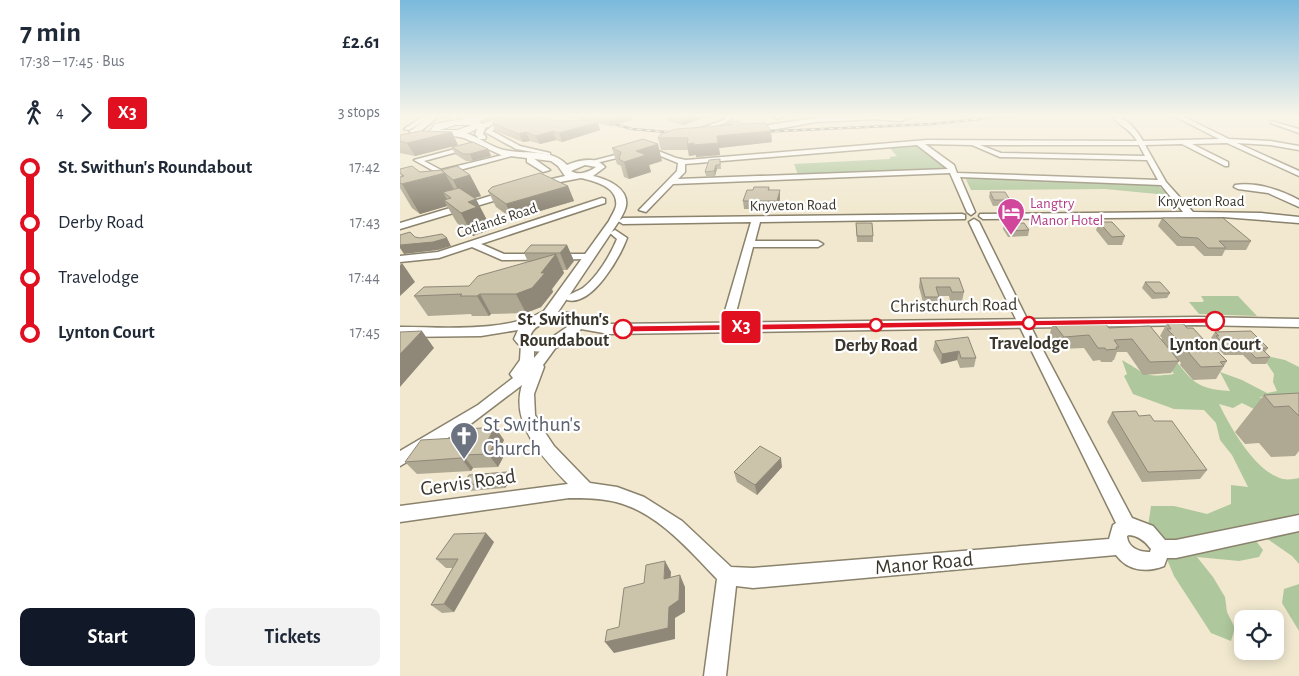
<!DOCTYPE html>
<html lang="en">
<head>
<meta charset="utf-8">
<style>
  body { margin:0; font-family:"Alegreya Sans",sans-serif; background:#f2f2f3; color:#1f2937; height:100vh; display:flex; flex-direction:column; font-size:19px; white-space:nowrap }
  * { box-sizing:border-box; margin:0 }
  p { font-size:16px; color:#747a83 }
  .icon { flex:none; width:28px; height:28px; fill:none; stroke:currentColor; stroke-width:2; stroke-linecap:round; stroke-linejoin:round }
  .map { position:relative; flex:1; overflow:hidden }
  .drawer { display:flex; flex-direction:column; background:#fff; width:400px }
  .drawer>* { flex:none }
  .badge { padding:0 10px; border-radius:4px; font-size:18px; line-height:32px }
  .fabs { position:absolute; left:834px; top:610px; display:grid; gap:10px }
  .fabs a { display:grid; place-items:center; width:50px; height:50px; border-radius:10px; background:#fff; box-shadow:0 2px 12px #0003; font-size:25px }
  .map>.badge { position:absolute; translate:-50% -50%; box-shadow:0 0 0 2px #fff }
  .legs { display:flex; align-items:center; gap:8px; height:55px; padding:0 20px; font-size:16px }
  .legs p { margin-inline-start:auto }
  .head { display:flex; align-items:center; justify-content:space-between; height:85px; padding:0 20px }
  h1 { font-size:28px; font-weight:700; line-height:38px }
  .button { display:flex; gap:10px; margin-top:auto; padding:10px 20px }
  .button a { flex:1; height:58px; border-radius:10px; background:#111827; color:#fff; font-size:20px; font-weight:700; line-height:58px; text-align:center }
  .button a+a { background:#f2f2f3; color:#1f2937 }
  ul { padding:0 20px; list-style:none }
  li { display:flex; align-items:center; gap:18px; height:55px; font-size:19px }
  li i { display:grid; place-items:center; width:8px; height:100%; margin:0 6px; background:currentColor }
  li i::after { content:''; width:12px; height:12px; margin:-6px; border:4px solid; border-radius:50%; background:#fff }
  li p { margin-inline-start:auto }
  li:first-child i { background:linear-gradient(#0000 50%,currentColor 0) }
  li:last-child i { background:linear-gradient(currentColor 50%,#0000 0) }
  main { display:flex; flex:1; min-height:0 }
  .map>svg:first-child { display:block }
</style>
</head>
<body>
<main>
<section class="drawer">
<div class="head"><div><h1>7 min</h1><p>17:38 – 17:45 · Bus</p></div><b>£2.61</b></div>
<div class="legs"><svg class="icon" aria-label="walk" viewBox="0 0 24 24"><circle cx="13" cy="4" r="2"/><path d="M13 8l-2 6 4 7M11 14l-3 7M7 12l3-4h3l4 4"/></svg>4<svg class="icon" aria-label="forward" viewBox="0 0 24 24"><path d="M9 5l7 7-7 7"/></svg><b class="badge" style="background:#e01021;color:#fff">X3</b><p>3 stops</p></div>
<ul>
<li><i style="color:#e01021"></i><b>St. Swithun's Roundabout</b><p>17:42</p></li>
<li><i style="color:#e01021"></i><span>Derby Road</span><p>17:43</p></li>
<li><i style="color:#e01021"></i><span>Travelodge</span><p>17:44</p></li>
<li><i style="color:#e01021"></i><b>Lynton Court</b><p>17:45</p></li>
</ul>
<div class="button"><a>Start</a><a>Tickets</a></div>
</section>
<div class="map">
<svg width="899" height="676" viewBox="0 0 899 676">
  <rect width="100%" height="100%" fill="#f1e8cf"/>
  <path fill="#afc79c" d="M517,144l31,25 -150,6 -4,-11 96,-5v-2l7,-1 -8,-9z
    M565,177l193,8 10,10 -63,-6 -134,1z
    M801,296h37l19,20 -58,-2 -10,-12h13l2,-1z
    M760,354l12,2c20,25 24,33 58,35l-10,-19 22,8 25,13 10,-2 -4,-9 1,-8 -10,-15 3,-3 18,4 14,7v29l-16,-2 -23,3 15,16h-13l-20,-10 -9,5 -14,-4c12,24 36,68 64,75 5,1 11,0 16,-1v42l-131,26 -20,-20 3,-20h23l33,8 24,-10v-19l17,2 -16,-32 -12,-15 -4,-17 -12,-13 -30,-1 -41,-15 -9,-18 3,-2 -5,-14c25,14 21,18 52,14z
    M899,526v38l-7,-8 -26,-18z
    M853,537l10,13 -4,7 -20,4 -42,-4 16,20 12,20 2,15 8,16 -4,13 -20,-8 -37,-57 -10,-24z
    M899,584v47l-17,-28 2,-14z"/>
  <g fill="none" stroke-linecap="round" stroke-linejoin="round">
    <defs>
      <path id="minor" d="M24,116h8l-23,14 -5,-1z
        M48,116h7l2,3 -5,1z
        M114,116h12l-25,8 -9,7 28,15 30,7v2l-34,-6 -31,-17 12,-10z
        M327,116h7l-6,6 -33,11 -5,-1 34,-12z
        M371,116h9l1,1 -3,2z
        M453,116h63l-16,5 -26,-2 -58,3 -39,7 -25,1 -3,-2 67,-10z
        M713,116c12,0 24,14 30,25l76,-2 -45,-23h8l47,23 41,2 29,5v4l-29,-5 -33,-2 62,28v5l-72,-33 -35,1 36,18v4h-3l-43,-22 -37,1 21,37 27,30 68,1 38,4v6l-76,-6 -240,2 -4,-3 1,-2 203,-2 -22,-27 -201,-8 15,35 -4,3 -4,-3 -17,-39 -277,11 -27,28 -7,-2 38,-39 1,-8 -32,-13 -1,-1 3,-2 28,11 10,2 241,-20 210,1c-7,-13 -20,-16 -24,-25zM525,144l47,1 28,12 147,3 11,20 -201,-7 -3,-8zM517,145l31,24 -270,10 7,-7v-8zM580,145h159l6,11 -144,-3z
        M871,121l28,8v4l-28,-10z
        M70,145l2,1v2l-48,13 17,9 74,-18 4,2 -78,21 -27,-15z
        M231,151l4,2 -2,1 -45,11 -4,-2z
        M127,158h6l17,12 -7,2 -16,-10z
        M835,185c22,-3 46,5 64,15v7l-31,-14 -30,-4 -4,-2z
        M202,198l3,1v4l-124,41 23,10h85l5,3 -1,2 -91,1 -30,-13 -33,11 -39,4v-6l38,-4z
        M562,214l3,1v4l-205,3 -5,19h63l5,3 -5,3h-65l-21,81 -6,4 -6,-4 31,-106 -128,2 -5,-3 5,-3z
        M574,219l5,3 57,115 96,181 21,8 12,14h11l123,-25v16l-123,27h-9l-3,8c-18,7 -36,5 -48,-11l-363,33 -17,-2 -10,90h-22l13,-97c-28,-29 -60,-67 -101,-77 -16,-4 -31,-4 -47,-4l-169,24v-16l168,-22c-25,-26 -58,-60 -46,-99l-54,41 -68,40v-15l78,-46 35,-27 -3,-4 10,-14 1,-16 2,-3h8l3,7v10l15,-18 4,-1 6,4 -16,22 1,2 -10,27 1,21 5,10 14,21 29,30 7,7 27,4 27,10 38,24 49,46 22,1 356,-29 4,-14 3,-2 -129,-263 -18,-38zM729,535c10,1 16,6 22,14l-1,3c-11,0 -22,-4 -23,-16z
        M215,230l12,8c-7,19 -35,69 -60,62l-2,-2c5,-5 12,-6 18,-10 14,-11 27,-32 34,-49l-7,-6z"/>
      <path id="major" d="M31,116h8l-23,19h-6v-4z
        M104,116h10l-29,12 -2,6 3,3 -1,2h-6l-4,-5 4,-9z
        M50,131c20,-2 36,15 54,19 21,5 48,-2 63,15 12,-5 29,-9 38,2l-12,9c14,3 36,12 33,30 -1,5 -4,10 -7,15l-61,91 11,1 10,6 30,5 588,-7 102,2v8l-102,-2 -588,9 -28,-5c-14,19 -51,34 -67,10l4,-9 -37,6 -81,1v-10c44,0 105,6 144,-16l65,-90c2,-5 6,-10 7,-15 3,-19 -22,-25 -35,-28l-47,9v-4l31,-7 -7,-10 -7,-5 -50,-6 -37,-17 -14,-3zM185,165l11,2c-7,5 -18,9 -25,4zM162,320l3,2 2,5 -16,11 -16,3 -5,-3c2,-14 19,-17 32,-18z
        M110,190l3,1v4l-113,34v-6z"/>
      <path id="highway" d="M78,116h21l-20,5 3,3 -1,2c-13,10 -38,16 -51,5l5,-7zM55,125h17l-15,5h-17z"/>
    </defs>
    <use href="#minor" stroke="#8a826c" stroke-width="3"/>
    <use href="#major" stroke="#8a826c" stroke-width="3"/>
    <use href="#highway" stroke="#8a826c" stroke-width="2"/>
    <use href="#minor" fill="#fff" fill-rule="evenodd"/>
    <use href="#major" fill="#fff" fill-rule="evenodd"/>
    <use href="#highway" fill="#fff" fill-rule="evenodd"/>
    <defs>
      <path id="rail" d="M185,116l47,13 47,4
        M357,132l175,-8 77,-8"/>
    </defs>
    <use href="#rail" stroke="#656053" stroke-width="2.5"/>
    <use href="#rail" stroke="#fff" stroke-width="1" stroke-dasharray="4.5" stroke-linecap="butt"/>
  </g>
  <path fill="#afa893" d="M170,116h61l1,4 -22,6 -12,-3 2,7 -38,12 -6,-2 -16,4 -10,-3 -7,1 -28,-11 -3,-8 30,-6 33,4 27,-1z
    M266,116h44l-27,9 -15,-4z
    M326,122l14,2 32,18 -53,6 1,7 -24,2v-2l-7,1 -1,-6h-27l-3,-12 68,-13z
    M0,135l58,10 -43,11 -15,-3z
    M52,147l36,2 3,7 -18,5h-7l-11,-7z
    M212,148l50,13 -13,4 2,7 -22,7 -5,-2 -3,-11 -4,-2z
    M320,159l1,10h-4l-2,7h-9l-1,-4z
    M0,169l20,3 22,-2 28,5 11,21 -7,2 14,24 -3,1 4,7 -16,6 -16,-13 -10,-17 -27,8 -8,-6 -12,-20v-11h1z
    M168,186l6,15 -61,18 -17,-12 -8,-16z
    M369,187l1,3h10v8l-2,11h-34l-1,-8 10,-11z
    M590,192l20,8 -2,5 -15,1 -4,-9z
    M762,218l89,23 -5,9h-21l-3,6h-18l-10,-10h-17l-19,-20z
    M699,222l26,14 -3,9h-14l-12,-15z
    M456,223l17,13v6h-16z
    M604,224l25,6 -1,6 -20,1 -5,-8z
    M167,245l7,16 -7,9h-4l1,3 -12,16 1,3 -12,15 -15,6 -35,1 -2,2h-17l-1,-2 -43,2 -14,-20 55,-10 59,-24 -4,-9z
    M520,278h39l5,14 -2,9h-12l-1,-5h-10l-1,10h-14l-5,-19z
    M745,282l25,11 -3,5 -15,1 -10,-11z
    M653,323l56,5 52,12 1,-2 -2,-2 7,-13 20,5 40,33 -11,18 -23,1 -13,-15 1,-2 -9,-10 7,8 -8,12 -28,2 -16,-23h-10l-3,8h-1l-1,2h-11l-1,-2 -7,1 -9,-13 -25,1 -10,-13z
    M815,332l53,16 -3,4 5,5 -4,7h-14l-9,-9h-19l-12,-13 1,-2 -2,-2z
    M535,341l41,17 -2,9 -14,1 -3,-8 -16,4 -8,-14z
    M899,393v58l-4,5 -24,1 -12,-14 -14,1 -10,-12 29,-37z
    M712,412l27,4 15,5 53,49 -7,9 -58,3 -35,-60z
    M104,440l-3,6 5,6 -8,15 -25,1 -2,3 -54,3 -12,-12z
    M382,467l-25,28 -20,-13 -3,-10z
    M111,479l-6,9 -36,3 -6,-6z
    M94,542l-40,70 -12,1 -11,-8 22,-37h-7l-10,-9z"/>
  <path fill="#8f8878" d="M225,116h6l1,4 -22,6 -1,-5z
    M291,116h19l-27,9 -1,-6z
    M196,117l4,13 -38,12 -3,-9 35,-13z
    M153,131l3,9 -16,4 -4,-8z
    M371,131l1,11 -53,6 1,7 -24,2v-2l-7,1 -2,-12 30,-8z
    M52,132l6,13 -43,11 -8,-13z
    M126,132l4,9 -7,1 -4,-8z
    M258,144l4,17 -13,4 2,7 -22,7 -5,-17 12,-11z
    M88,149l3,7 -18,5 -3,-7z
    M316,165l1,4 -2,7 -1,-5z
    M45,173l16,29 -10,-4 -8,-6 7,13 -6,-5 3,6 -27,8 -18,-30z
    M70,175l11,21 -17,5 -11,-21z
    M168,186l6,15 -61,18 -7,-15z
    M380,190v8l-2,11 -1,-8z
    M76,199l12,23 -3,1 4,7 -16,6 -12,-23 7,-11z
    M47,238l4,8 -13,4 -34,4 -4,-6v-3z
    M167,245l7,16 -7,9 -7,-17z
    M156,254l8,19 -12,16 1,3 -12,15 -15,6 -10,-19 25,-21z
    M2,263l13,19 -15,14v-31z
    M80,294l11,20 -2,2 -12,-20z
    M22,331l12,17 -34,39v-33z
    M559,351l-2,9 -16,4 1,-10z
    M95,427l9,13 -3,6 5,6 -8,15 -10,-13v-14z
    M63,455l10,13 -2,3 -10,-13z
    M381,458l1,9 -25,28 -2,-10z
    M107,472l4,7 -6,9 -4,-6z
    M86,533l8,9 -40,70 -10,-8z
    M265,561l6,11 -1,18 -6,-11z
    M280,575l5,12v25l-10,6v21l-61,14 -9,-11 64,-35z"/>
  <path fill="#ccc3ab" stroke="#8f8878" d="M103,116h16l3,1 4,-1h13l16,5 43,-1v2l-39,11 -6,-2 -17,5 -10,-4 -7,2 -27,-11 6,-5z
    M184,116h41l-16,5 -13,-4 -2,3z
    M271,116h20l-9,3z
    M339,121l1,3 26,-1 5,8 -54,5 1,7 -24,2v-2l-7,1 1,-6h-30l3,-4 15,-5 56,-4 -6,-3z
    M20,131l32,1 -45,11 -7,-2v-6z
    M243,139l15,5 -22,7 10,4 -22,7 -5,-3 2,-7 -9,-4z
    M73,142l15,7 -18,5h-7l-11,-7z
    M320,159v6h-4l-2,6 -9,1 4,-12z
    M12,166l8,6 21,-2 4,3 -43,11 -2,-1v-6l4,-1 -4,-3v-4z
    M57,166l13,9 -17,5 -6,-5 -5,-5z
    M140,173l28,13 -62,18 -18,-13 4,-4z
    M354,187h15l-1,3h12l-3,11h-34l4,-11h6z
    M59,188l17,11 -8,3 9,5 -16,6 -17,-13 7,-2 -8,-6z
    M590,192h15l5,8h-16z
    M762,218h61l28,23h-32l7,7h-18l-10,-10 -17,-1z
    M699,222h13l13,14 -13,1z
    M456,223h16l1,13h-16z
    M624,223l5,7 -20,1 -5,-7z
    M10,232l5,5 5,1 22,-4 5,4 -14,4 -33,3v-10z
    M131,245h36l-7,8h-36z
    M156,254l-15,19h4l-13,15 -16,6h-36l-3,2h-17l2,-2 -48,2 10,-9 45,-1 9,-10z
    M520,278h39l5,14h-12l-2,-5h-14l3,10h-14z
    M745,282h15l10,11h-15z
    M703,321l6,7 41,-2 29,35 -29,1 -18,-23 -18,1 5,7h-3l1,2 -11,1 -1,-2h-7l-9,-13 -25,2 -11,-14z
    M782,322l5,6h6l22,24h3l9,9 -7,1 4,4 -23,1 -13,-15h2l-23,-23h4l-4,-6z
    M22,331l-22,23v-22z
    M851,331l17,17h-7l9,9 -14,1 -9,-9h-19l-12,-13h3l-4,-4z
    M568,337l8,21h-15l-2,-7 -17,3 -7,-13z
    M899,393v23l-10,-10 -15,1 -10,-12z
    M736,411l3,5 11,-1 4,6h18l35,49 -59,2 -36,-60z
    M95,427l-7,13h9l-9,14 -25,1 -2,3 -56,4 16,-22 35,-2 3,-4h6l3,-5z
    M360,446l21,12 -26,27 -21,-13z
    M107,472l-6,10 -38,3 6,-10z
    M86,533l-42,71 -13,1 27,-46h-22l18,-25z
    M265,561l-1,18 16,-4 -1,25 -10,7 -1,21 -63,14 2,-12 12,-3 5,-39 20,-5 2,-18z"/>
  <linearGradient id="sky" x2="0" y2="1"><stop stop-color="#7ab9dc"/><stop offset="0.55" stop-color="#f9f5e9"/><stop offset="1" stop-color="#f9f5e9" stop-opacity="0"/></linearGradient>
  <rect width="899" height="211" fill="url(#sky)"/>
  <path fill="#e01021" stroke="#fff" d="M815,318l4,3 -1,2 -595,9 -5,-3 5,-3z"/>
  <defs>
    <symbol id="hotel-pin" viewBox="-11 -11 22 30"><path d="M0 17L-7.5 6A9.5 9.5 0 1 1 7.5 6Z" fill="#d1479c" stroke="#fff"/><path d="M-6-4.5h1.5V1H6V5H4.5V3h-9V5H-6ZM-4 0a1.8 1.8 0 1 1 3.6 0ZM.5 0V-2.5h3Q6-2.5 6 0Z" fill="#fff"/></symbol>
    <symbol id="church-pin" viewBox="-11 -11 22 30"><path d="M0 17L-7.5 6A9.5 9.5 0 1 1 7.5 6Z" fill="#6b7280" stroke="#fff"/><path d="M-1.2-6h2.4v3.5h3.3v2.4h-3.3V6h-2.4V-.1h-3.3v-2.4h3.3Z" fill="#fff"/></symbol>
  </defs>
  <g fill-rule="evenodd">
    <use href="#hotel-pin" x="595" y="196" width="32" height="43"/>
    <use href="#church-pin" x="48" y="420" width="32" height="43"/>
  </g>
  <g fill="#fff" stroke="#e01021" stroke-width="2.5">
    <circle cx="815" cy="321" r="9"/>
    <circle cx="629" cy="323" r="6"/>
    <circle cx="476" cy="325" r="6"/>
    <circle cx="223" cy="329" r="9"/>
  </g>
  <g text-anchor="middle" stroke-width="4.5" stroke-linejoin="round" paint-order="stroke">
    <g font-size="15" fill="#3a362c" stroke="#fff">
      <text x="801" y="206">Knyveton Road</text>
      <text transform="translate(393 205) rotate(-1)" y="5">Knyveton Road</text>
      <text transform="translate(97 220) rotate(-18)" y="5">Cotlands Road</text>
    </g>
    <g font-size="15" fill="#b23c85" stroke="#fff" text-anchor="start">
      <text x="630" y="208">Langtry<tspan x="630" dy="17">Manor Hotel</tspan></text>
    </g>
    <g font-size="18" fill="#3a362c" stroke="#fff">
      <text transform="translate(554 305) rotate(-1)" y="6">Christchurch Road</text>
    </g>
    <g font-size="18" font-weight="bold" fill="#3a362c" stroke="#fff">
      <text x="209" y="325" text-anchor="end">St. Swithun's<tspan x="209" dy="21">Roundabout</tspan></text>
      <text x="629" y="349">Travelodge</text>
      <text x="815" y="350">Lynton Court</text>
      <text x="476" y="351">Derby Road</text>
    </g>
    <g font-size="21" fill="#5b616d" stroke="#fff" text-anchor="start">
      <text x="83" y="431">St Swithun's<tspan x="83" dy="24">Church</tspan></text>
    </g>
    <g font-size="21" fill="#3a362c" stroke="#fff">
      <text transform="translate(68 482) rotate(-8)" y="7">Gervis Road</text>
      <text transform="translate(524 563) rotate(-5)" y="7">Manor Road</text>
    </g>
  </g>
</svg>
<div class="fabs">
<a><svg class="icon" aria-label="locate" viewBox="0 0 24 24"><circle cx="12" cy="12" r="6"/><path d="M12 2v4M12 18v4M2 12h4M18 12h4"/></svg></a>
</div>
<b class="badge" style="left:341px;top:327px;background:#e01021;color:#fff">X3</b>
</div>
</main>
</body>
</html>
